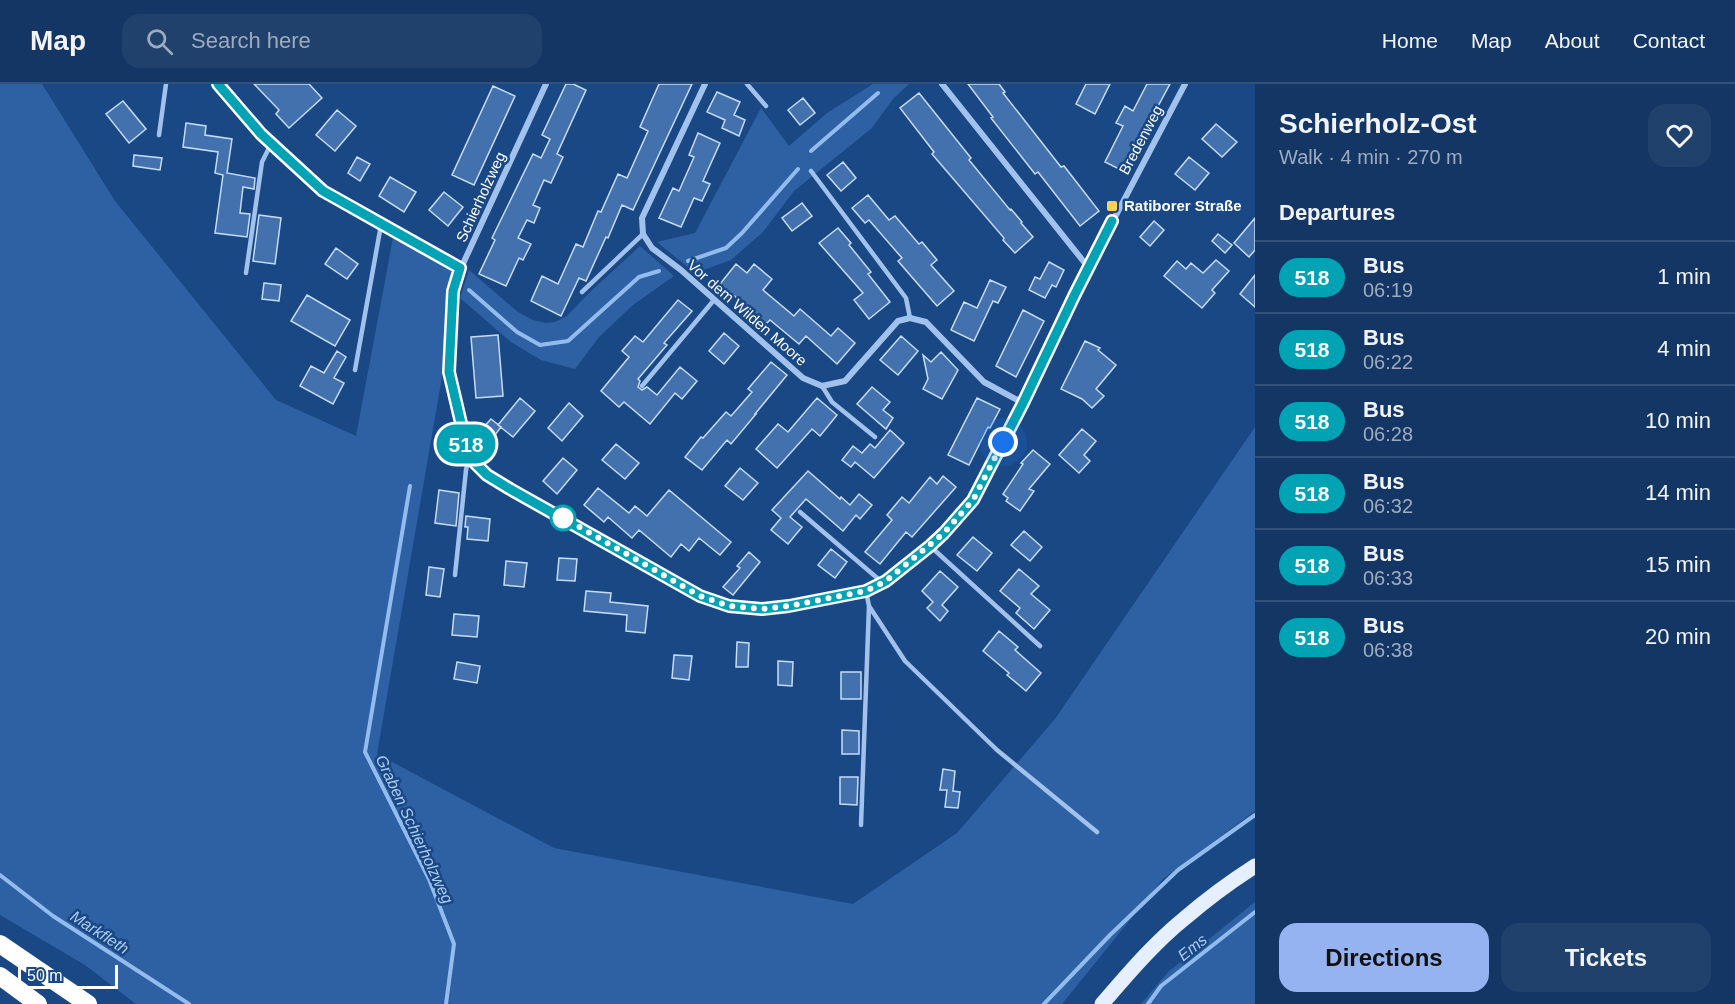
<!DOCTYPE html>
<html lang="en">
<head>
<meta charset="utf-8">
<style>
  body { margin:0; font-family:Arial,sans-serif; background:#21416d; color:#f1f3f6; height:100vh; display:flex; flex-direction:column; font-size:22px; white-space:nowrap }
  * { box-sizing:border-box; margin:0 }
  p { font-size:20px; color:#9dabbf }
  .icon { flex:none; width:33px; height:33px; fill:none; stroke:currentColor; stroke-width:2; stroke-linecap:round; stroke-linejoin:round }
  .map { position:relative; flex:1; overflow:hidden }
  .side { display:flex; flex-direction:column; background:#143664; width:480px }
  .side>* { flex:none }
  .badge { padding:0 12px; border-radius:20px; font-size:21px; line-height:39px }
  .scale { position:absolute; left:18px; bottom:15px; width:100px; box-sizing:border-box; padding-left:6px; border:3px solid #fff; border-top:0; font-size:16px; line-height:21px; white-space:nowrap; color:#fff; -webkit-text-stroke:4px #1a4885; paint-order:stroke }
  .you { position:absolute; width:30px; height:30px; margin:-15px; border:4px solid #fff; border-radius:50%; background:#1a73e8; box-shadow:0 0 0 9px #1a73e833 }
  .map>.badge { position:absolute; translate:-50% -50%; box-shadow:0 0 0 3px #fff }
  h2 { padding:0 24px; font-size:22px; line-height:54px }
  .round { display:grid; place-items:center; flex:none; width:63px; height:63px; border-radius:18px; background:#21416d }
  .summary { display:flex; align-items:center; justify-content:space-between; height:102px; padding:0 24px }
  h1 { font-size:28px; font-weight:700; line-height:45px }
  .button { display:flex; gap:12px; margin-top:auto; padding:12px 24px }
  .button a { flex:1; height:69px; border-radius:18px; background:#95b2f1; color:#111; font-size:24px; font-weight:700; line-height:69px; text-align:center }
  .button a+a { background:#21416d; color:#f1f3f6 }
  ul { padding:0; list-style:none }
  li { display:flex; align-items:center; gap:18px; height:72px; padding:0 24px; border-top:2px solid #335078 }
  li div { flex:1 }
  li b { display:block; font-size:22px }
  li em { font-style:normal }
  li .badge { min-width:66px; font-weight:700; text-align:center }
  header { display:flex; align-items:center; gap:36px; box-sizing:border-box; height:84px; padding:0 30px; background:#143664; border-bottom:2px solid #335078 }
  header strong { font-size:28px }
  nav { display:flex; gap:33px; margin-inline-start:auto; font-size:21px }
  .search { width:420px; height:54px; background:#21416d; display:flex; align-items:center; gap:15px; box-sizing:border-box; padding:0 21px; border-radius:18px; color:#9dabbf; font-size:22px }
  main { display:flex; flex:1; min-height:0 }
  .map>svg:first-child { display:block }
</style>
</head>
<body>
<header>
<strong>Map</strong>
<div class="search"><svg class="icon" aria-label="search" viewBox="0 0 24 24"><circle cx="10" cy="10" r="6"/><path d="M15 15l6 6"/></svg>Search here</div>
<nav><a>Home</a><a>Map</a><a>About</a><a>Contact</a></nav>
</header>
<main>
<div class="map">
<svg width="1255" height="920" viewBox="0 0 1255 920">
  <rect width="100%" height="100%" fill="#1a4885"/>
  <path fill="#2d61a3" d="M0,0h42l73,117 161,199 80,36 37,-198 63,33 -8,19 -5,81 -66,383 177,94 299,56 104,-71 98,-114 200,-292v384l-92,68 -101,125h-926l-51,-39 -85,-50z
    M873,0h36l-16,15 -21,29 -78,63 -31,41 -32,28 -36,13 -38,-31 38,-9 66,-125 28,38 38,-33z
    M640,162l34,30 -41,29 -34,32 -24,32 -34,-9 -30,-18 -51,-44 9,-28 49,42 15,8 13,3 9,-1 12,-6 23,-24z
    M1255,818v102h-114l27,-32z"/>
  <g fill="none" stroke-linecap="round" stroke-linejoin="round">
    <path stroke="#93bcee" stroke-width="4" d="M811,67l67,-58
      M688,177l38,-13 16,-15 56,-64
      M469,206l48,42 23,13 28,-4 71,-64 20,-6
      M410,402l-45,266 64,127 25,65 -8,60
      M0,791l53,41 136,88
      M1044,920l66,-69 68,-65 77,-55
      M1148,920l13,-18 94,-74"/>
  </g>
  <path fill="#4371ae" stroke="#c5dcf9" stroke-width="1.5" d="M254,0h55l13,14 -33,30 -13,-14 3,-4z
    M566,0h7l13,6 -29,64 6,3 -12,26 -7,-3 -11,25 7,3 -6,15 -7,-3 -9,18 13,6 -8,16 -4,-2 -13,28 -27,-12 16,-34 -3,-2 41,-84 8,4 9,-19 -8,-4z
    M659,0h33l-59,126 -11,-5 -14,33 -2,-1 -20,44 -7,-3 -18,38 -30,-15 11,-25 16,8 18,-40 7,3 15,-36 3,1 17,-38 9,4 21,-47 -8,-4z
    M968,0h31l6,8 -2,1 58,74 3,-1 35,45 -19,15 -42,-54 -3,2 -44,-56 2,-1z
    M1086,0h24l-15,30 -19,-10z
    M1147,0h23l-47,87 -18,-9 18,-36 -7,-3 9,-17 8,5z
    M493,2l22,10 -41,89 -22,-10z
    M717,8l23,10 -6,13 11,5 -6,16 -17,-8 3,-8 -18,-8z
    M919,9l52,65 -2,2 41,50 1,-1 11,13 -1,1 12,14 -18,16 -12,-13 1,-2 -72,-84 2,-2 -34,-44z
    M803,14l12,15 -15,12 -12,-15z
    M123,17l23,28 -17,14 -23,-29z
    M337,26l19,16 -21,25 -19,-16z
    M186,39l20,3 -1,9 27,4 -5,34 28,5 -1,11 -11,-2 -3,26 10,1 -3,23 -32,-4 8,-58 -8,-2 3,-21 -35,-5z
    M1216,40l21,18 -15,15 -20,-18z
    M698,49l22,10 -17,38 7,3 -8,17 -8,-3 -13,29 -22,-9 14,-30 6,3 15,-34 -5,-2z
    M134,71l28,3 -2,12 -27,-4z
    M357,73l13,7 -10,17 -12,-8z
    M1189,73l20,16 -14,17 -20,-16z
    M843,78l13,16 -15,13 -14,-16z
    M390,93l26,15 -12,20 -25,-16z
    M444,108l19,15 -15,19 -19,-16z
    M868,111l21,25 6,-4 24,28 3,-2 15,18 -6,5 23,26 -17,15 -39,-45 4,-3 -33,-38 -4,3 -13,-15z
    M802,119l10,13 -20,15 -10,-13z
    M259,131l22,3 -6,46 -22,-3z
    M1255,134v32l-6,7 -15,-14z
    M1154,137l10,9 -14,16 -10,-9z
    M838,144l13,15 -2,2 22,27 -3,2 22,28 -21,17 -15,-19 9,-7 -44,-50z
    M1218,150l14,11 -7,8 -13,-12z
    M336,164l22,16 -11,15 -22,-15z
    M1216,176l13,11 -17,19 3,3 -13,15 -38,-32 13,-15 9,8 5,-6 12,10z
    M1049,178l15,8 -8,17 -4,-2 -7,13 -16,-8 6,-13 5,2z
    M736,180l11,9 7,-9 18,15 -9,11 31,26 6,-7 31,27 7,-8 17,15 -18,21 -31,-28 -7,8 -29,-24 -7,7 -18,-15 4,-4 -29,-24z
    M1255,191v32l-15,-13z
    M990,196l16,7 -8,16 -5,-2 -19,40 -23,-11 13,-28 13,6z
    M264,199l17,2 -2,16 -17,-2z
    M307,211l43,25 -15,26 -44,-25z
    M678,216l14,11 -28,32 3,2 -29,34 2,2 -2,6 4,3 5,-3 10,8 23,-28 17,14 -15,18 -7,-6 -25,31 -26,-22 -5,5 -18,-16 28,-34 -7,-6 13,-15 8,6z
    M1023,226l21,11 -28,56 -20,-11z
    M724,249l15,13 -15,18 -15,-13z
    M498,251l5,61 -27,2 -5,-61z
    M901,252l17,15 -20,24 -18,-15z
    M1085,257l15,7 -2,2 18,15 -20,24 8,7 -12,12 -10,-9 -21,-10z
    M337,267l9,6 -12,21 10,5 -11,21 -33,-18 11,-20 13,7z
    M941,268l17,18 -16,29 -19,-10 5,-10 -5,-24 8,7z
    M771,278l16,13 -32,39h1l-25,30 -4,-4 -25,30 -17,-13 16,-20 2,1 23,-26 5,4 21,-24 -4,-3z
    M872,303l18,15 -7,8 10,8 -7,11 -29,-25z
    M520,314l15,13 -22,26 -15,-12z
    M817,314l20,17 -17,21 -8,-7 -35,39 -21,-19 22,-25 10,8z
    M977,314l23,11 -10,19 -2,-1 -19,38 -21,-10z
    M569,319l14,13 -21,25 -14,-13z
    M491,335l10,8 -9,12 -11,-9z
    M1082,345l14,12 -12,14 6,6 -11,12 -20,-18z
    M890,346l14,13 -30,35 -19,-16 -4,5 -9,-7 11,-14 9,7 8,-9 5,4z
    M616,360l23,19 -14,16 -23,-19z
    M1033,366l17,14 -21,25 5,2 -14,20 -14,-10 2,-3 -5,-4 20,-30 -2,-1z
    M563,374l14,12 -20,24 -14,-13z
    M740,384l18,15 -15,17 -18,-14z
    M808,387l32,28 1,-2 9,8 9,-11 13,11 -12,14 -4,-4 -13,16 -37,-32 -16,18 12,10 -14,17 -17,-14 10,-12 -9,-8z
    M943,392l13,11 -44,50 -6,-5 -26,32 -15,-12 27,-32 -5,-5 15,-18 7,6 21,-26 7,7z
    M598,404l31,25 6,-7 12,10 22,-26 62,52 -11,13 -21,-17 -10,13 -8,-7 -10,13 -32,-27 -7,8 -24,-21 -4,5 -20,-17z
    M439,406l20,3 -3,33 -21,-3z
    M466,432l24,3 -2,22 -21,-2 1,-12h-3z
    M1024,447l18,16 -12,14 -19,-16z
    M973,453l19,16 -15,18 -20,-16z
    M831,465l16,13 -12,16 -17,-13z
    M749,468l11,10 -27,33 -10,-8 17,-19 -3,-2z
    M559,474l18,1 -2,22 -18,-1z
    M506,477l21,2 -3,24 -20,-2z
    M429,483l15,2 -4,28 -14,-2z
    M1019,485l20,17 -8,8 19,16 -16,19 -18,-16 4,-5 -20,-17z
    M940,487l18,16 -16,18 6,6 -8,10 -13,-13 6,-6 -11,-11z
    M586,507l25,2 -1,9 38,4 -3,27 -19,-2 1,-16 -43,-4z
    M454,530l25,2 -2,21 -25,-2z
    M999,547l19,16 -3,3 26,23 -15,18 -19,-16 2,-2 -26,-22z
    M737,558l12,1 -1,24h-12z
    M674,571l18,1 -3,24 -17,-2z
    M778,577l15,1 -1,24 -14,-1z
    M457,578l23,4 -3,17 -23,-4z
    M841,588h20v27h-20z
    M842,646l17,1v23h-17z
    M943,685l12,2 -2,20 7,1 -2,16 -13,-1 2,-17h-7z
    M840,693h18l-1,28 -17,-1z"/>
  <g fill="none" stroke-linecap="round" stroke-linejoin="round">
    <path stroke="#a0c2ec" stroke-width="4.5" d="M747,0l19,22
      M159,51l7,-51
      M811,87l95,127 4,20
      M246,189l16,-111 9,-18
      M582,208l61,-58
      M355,286l26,-145
      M642,302l72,-86
      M822,302l10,16 43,35
      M800,428l83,71
      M930,462l110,100
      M455,491l11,-105 3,-13
      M866,507l3,15 36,55 92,89 100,82
      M861,741l8,-219"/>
    <path stroke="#a0c2ec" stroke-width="6" d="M217,0l44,50 62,57 138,77
      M546,0l-85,184 -8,23 -4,81 20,85 18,18 213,121 29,10 33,3 27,-3 77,-15 20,-10 58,-48 29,-33 50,-97 51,-108 111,-211
      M705,0l-63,134 1,16 9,14 29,22 122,108 19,8 23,-5 53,-60 12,-3 16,4 58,60 39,21
      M942,0l146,183"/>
    <path stroke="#e5efff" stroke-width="15" d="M1102,920c26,-30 52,-61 83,-86 22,-19 45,-36 70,-52"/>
    <path stroke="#fff" stroke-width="18" d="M0,860l88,60
      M0,892l38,28"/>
  </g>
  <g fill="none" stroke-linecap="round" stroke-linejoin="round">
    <defs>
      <path id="line" d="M218,0l43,50 62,57 137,77 -7,23 -4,81 20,85 18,18 23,14 190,107 29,10 33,3 27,-3 77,-15 20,-10 44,-35 14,-13 29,-33 50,-97 51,-107 38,-75"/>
    </defs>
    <use href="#line" stroke="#fff" stroke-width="14"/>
    <use href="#line" stroke="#00a3b4" stroke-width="9"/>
    <path stroke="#fff" stroke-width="6" stroke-dasharray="0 10.8" d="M563,434l-1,-1 138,79 29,10 33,3 27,-3 77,-15 20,-10 58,-48 29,-33 30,-58"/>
  </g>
  <rect fill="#fed15c" stroke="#1a4885" stroke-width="2" x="1106" y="116" width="12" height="12" rx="3"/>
  <circle fill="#fff" stroke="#00a3b4" stroke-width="3" cx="563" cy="434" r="12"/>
  <g text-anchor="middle" stroke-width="5" stroke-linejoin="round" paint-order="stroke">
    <g font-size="15" fill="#fff" stroke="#1a4885">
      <text transform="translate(1141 56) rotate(-62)" y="5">Bredenweg</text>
      <text transform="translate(481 113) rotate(-65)" y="5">Schierholzweg</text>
      <text transform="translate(747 229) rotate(41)" y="5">Vor dem Wilden Moore</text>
    </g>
    <g font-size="15" font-weight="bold" fill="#fff" stroke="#1a4885" text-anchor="start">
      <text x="1124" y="127">Ratiborer Straße</text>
    </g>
    <g font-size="16" font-style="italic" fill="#acccf3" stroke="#1a4885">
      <text transform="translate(415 745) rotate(65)" y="6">Graben Schierholzweg</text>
      <text transform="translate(100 848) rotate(33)" y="6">Markfleth</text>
      <text transform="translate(1192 863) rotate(-39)" y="6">Ems</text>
    </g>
  </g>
</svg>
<div class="scale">50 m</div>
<div class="you" style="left:1003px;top:358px"></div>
<b class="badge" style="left:466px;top:360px;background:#00a3b4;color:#fff">518</b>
</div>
<section class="side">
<div class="summary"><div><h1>Schierholz-Ost</h1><p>Walk · 4 min · 270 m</p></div><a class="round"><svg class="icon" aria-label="heart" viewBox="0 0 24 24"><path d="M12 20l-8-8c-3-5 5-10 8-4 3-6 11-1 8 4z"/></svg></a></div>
<h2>Departures</h2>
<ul>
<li><span class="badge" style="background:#00a3b4;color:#fff">518</span><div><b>Bus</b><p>06:19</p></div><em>1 min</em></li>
<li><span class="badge" style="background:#00a3b4;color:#fff">518</span><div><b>Bus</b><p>06:22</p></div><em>4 min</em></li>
<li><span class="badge" style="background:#00a3b4;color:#fff">518</span><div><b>Bus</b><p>06:28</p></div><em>10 min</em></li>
<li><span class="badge" style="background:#00a3b4;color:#fff">518</span><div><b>Bus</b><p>06:32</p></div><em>14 min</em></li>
<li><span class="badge" style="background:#00a3b4;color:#fff">518</span><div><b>Bus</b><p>06:33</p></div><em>15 min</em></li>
<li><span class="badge" style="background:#00a3b4;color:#fff">518</span><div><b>Bus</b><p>06:38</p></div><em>20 min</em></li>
</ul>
<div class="button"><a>Directions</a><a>Tickets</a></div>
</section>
</main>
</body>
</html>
